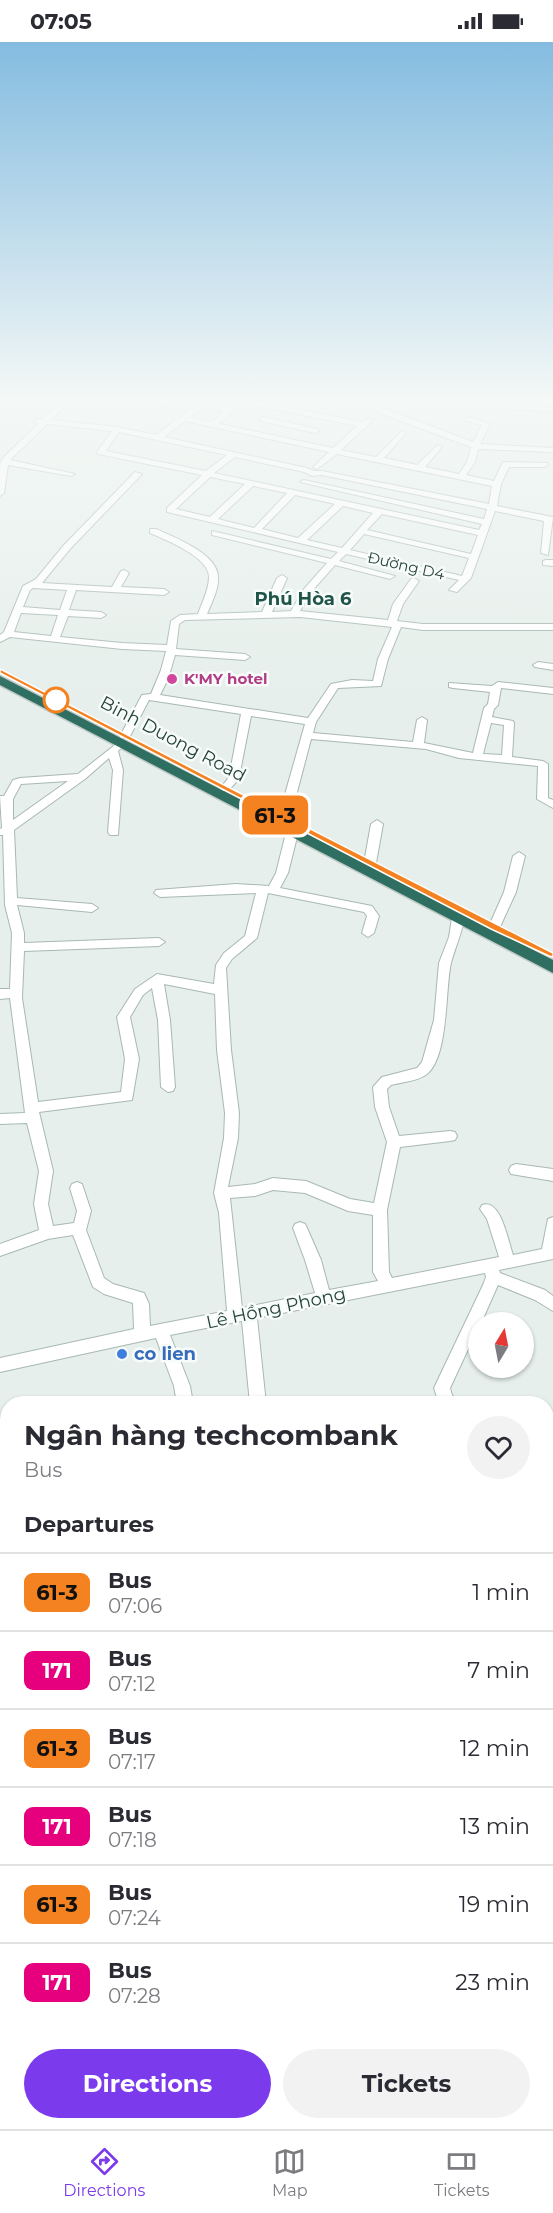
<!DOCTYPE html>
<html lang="en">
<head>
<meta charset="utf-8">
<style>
  body { margin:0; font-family:Montserrat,sans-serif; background:#f2f2f3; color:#2b2b33; height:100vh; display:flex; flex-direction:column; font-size:22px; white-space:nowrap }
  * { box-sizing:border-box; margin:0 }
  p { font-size:20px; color:#7c7c81 }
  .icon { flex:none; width:33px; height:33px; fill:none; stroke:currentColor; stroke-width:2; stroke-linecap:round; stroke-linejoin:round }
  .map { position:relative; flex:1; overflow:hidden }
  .details { position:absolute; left:0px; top:1354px; width:554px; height:734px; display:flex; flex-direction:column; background:#fff; border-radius:24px 24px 0 0; box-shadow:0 2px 4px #0004 }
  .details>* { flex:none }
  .badge { padding:0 12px; border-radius:9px; font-size:21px; line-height:39px }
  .needle { width:39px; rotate:10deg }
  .tools { position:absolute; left:468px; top:1270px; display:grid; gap:12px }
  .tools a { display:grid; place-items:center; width:66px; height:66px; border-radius:50%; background:#fff; box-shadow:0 2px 4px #0004; font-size:30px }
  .map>.badge { position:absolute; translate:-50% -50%; box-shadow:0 0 0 3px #fff }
  h2 { padding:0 24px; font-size:22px; line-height:54px }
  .round { display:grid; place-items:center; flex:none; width:63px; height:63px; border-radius:32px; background:#f2f2f3 }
  .headline { display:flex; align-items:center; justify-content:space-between; height:102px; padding:0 24px }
  h1 { font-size:28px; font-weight:700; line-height:45px }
  .cta { display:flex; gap:12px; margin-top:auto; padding:12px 24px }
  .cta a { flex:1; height:69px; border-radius:36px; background:#7c3aed; color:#fff; font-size:24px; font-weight:700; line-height:69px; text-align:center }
  .cta a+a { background:#f2f2f3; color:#2b2b33 }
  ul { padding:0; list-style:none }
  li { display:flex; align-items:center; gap:18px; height:78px; padding:0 24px; border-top:2px solid #e1e1e2 }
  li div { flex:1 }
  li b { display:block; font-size:22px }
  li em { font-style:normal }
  li .badge { min-width:66px; font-weight:700; text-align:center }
  .status { display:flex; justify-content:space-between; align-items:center; height:42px; padding:0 30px; background:#fff; direction:ltr }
  .status svg { height:16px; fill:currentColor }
  .tab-bar { display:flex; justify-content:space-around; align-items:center; height:84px; border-top:2px solid #e1e1e2; background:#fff; font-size:16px; color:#7c7c81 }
  .tab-bar a { display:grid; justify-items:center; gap:3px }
  .tab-bar .selected { color:#7c3aed }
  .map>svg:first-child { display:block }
</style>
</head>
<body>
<div class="status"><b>07:05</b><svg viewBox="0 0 49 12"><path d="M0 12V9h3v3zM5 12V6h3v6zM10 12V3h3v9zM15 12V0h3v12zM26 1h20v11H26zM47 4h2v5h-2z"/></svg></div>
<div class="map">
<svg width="553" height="2087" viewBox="0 0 553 2087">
  <rect width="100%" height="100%" fill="#e6efeb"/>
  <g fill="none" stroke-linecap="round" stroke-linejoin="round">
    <defs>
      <path id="minor" d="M65,357h8l-22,21 66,7 39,8 39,-29 -18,-7h12l39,9 11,-9h9l113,23 7,-4 4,2 -1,2 -30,28 35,7 26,-26 4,2 -22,25 33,7 21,-20 4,2 -17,20 34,7 8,-12 4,-15 -116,-43v-4l11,-1 -2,2 109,41 9,-17 -17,-4 -1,-2 4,-2 22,7 -10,20 73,4v4l-75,-3 -3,13 -9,13 28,6 9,-19 44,1 1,2 -4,2h-35l-8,17 -4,22 56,11 -5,38 -7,-2 3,-32 -49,-10 -24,67 -14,14 -8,-2 10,-10 -113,-26 -7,7 56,15 -5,3 -55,-14 -24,27 -11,19 88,9 5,-16 18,-25 3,-1 5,3 -16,23 -6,17 26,3h130v6h-130l-22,-3 -13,32 -7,27 -43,2 -22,34 -3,11 100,9 4,-22 5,-3 5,3 -3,23 49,10 11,-45 4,-4 2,-12 -37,-4 -4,-1v-4l43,3 6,-4 55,6v6l-52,-6 -3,17 -4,4 -2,8 21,4 1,2 -2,34 31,4 5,3v34l5,2v8l-16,-9 1,-33 -79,-8 -33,-9 -115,-10 -21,80 -6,3 -4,-1 -2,-2 27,-95 -54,-8 -11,56 -3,9 -9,10h-8l-1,-2 8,-9 3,-8 11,-58 -92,-14 -20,38h-8l-1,-2 22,-41 9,-1 10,-24 5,-19 -44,-2 -112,-12 -10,5v-7l4,-3 19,-46 13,-7 28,-34 71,-73 7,2 -72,75 -28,34 70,4 9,-16 3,-1 5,3 -8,14 43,2 5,3 -5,3 -88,-5 -7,20 32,2 5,3 -5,3 -33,-2 -8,21 62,6 45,2 4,-24 9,-6 18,-1c4,-12 11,-24 11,-37 0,-20 -43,-37 -59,-44v-4h6c18,8 62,25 62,48 1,12 -6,25 -11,37l55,-2 15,-34 5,-3 5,3 -15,34 19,-1 13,-22 23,-26 -115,-28v-4l119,28 7,-7 -171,-40v-4l35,-33 -104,-21 -1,-2 15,-21 -65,-7 -37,36 65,14 -4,2 -63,-11 -4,28 -4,3v-32l3,-6 36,-35h-4v-4h8zM243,361l114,23 -24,22 -114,-24zM202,366l22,3 -12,11 -22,-5zM185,379l144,31 -16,15 4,2 20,-15 155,32 -3,18 -167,-33h-8l-7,-3 -143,-31zM119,390l108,23 -21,16 -100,-20zM235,415l69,15 8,4 10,-1 165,34 -3,10 -180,-39 -4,2 182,42 -3,6 -265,-57zM210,435l35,7 -35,33 -34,-8zM253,444l34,7 -33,35 -36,-9zM295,453l40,9 -37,34 -36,-9zM343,464l30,7 -31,35 -35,-8zM382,472l96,21 -7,19 -104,-24zM364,492l105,24 -7,18 -112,-26zM33,546l34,2 -7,20 -37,-3 7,-17zM21,571l37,2 -7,21 -37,-4zM300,575l92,10 -14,32 -5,22 -21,-1 -21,4 -23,34 -148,-23 8,-16 7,-24 70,5 5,-3 -5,-3 -69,-5 3,-25 6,-4zM491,681l13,2 -2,30 -19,-1z
        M116,357l46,3 3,-3h8l-9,8z
        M454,357l99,9v4l-59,-4z
        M264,375l54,12 1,2 -4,2 -54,-12v-4z
        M546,518h7v6l-10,-1v-4z
        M538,620l15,2v6l-18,-3 -2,-2z
        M120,699l5,3 -7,7 5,19 -5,65h-8l-2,-3 5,-62 -4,-12 -24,21 -71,51 3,68 75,6 6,4 -6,4 -75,-7 7,28v10l135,-5 6,4 -6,4 -135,5 -2,47 16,104 83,-10 4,-33 -8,-42 18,-28 22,-15 57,10 2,-19 8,-12 21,-17 11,-43 -96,4 -6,-4 2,-3 80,-6 33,2 7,-13 10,-40 6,-4 4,1 2,3 -10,40 -8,15 92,18 7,10 -5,17 -6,4 -6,-4 5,-17 -3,-4 -96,-19 -11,45 -25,21 -6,9 5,82 8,63 -1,25 -10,49 27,-3 18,-6 33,3 44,18 24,4 13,-61 -12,-35 -2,-20 9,-10 35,-9 5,-6 12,-42 5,-57 10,-26 3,-19 6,-4 4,1 2,3c-2,16 -9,29 -13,45 -6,25 -2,93 -24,111 -8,7 -25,8 -36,11l-4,4 2,18 10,29 51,-5 5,1 2,4 -2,4 -5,1 -50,6 -13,63 2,62 3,6 107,-21 -12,-38 -7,-10 2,-4c19,-7 26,36 31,50l29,-6 6,-30 5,-2v42l-54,11 1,3 45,17 8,6v15l-18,-11 -37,-15 -17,38h-3v5l-28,60 2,7 7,9h-20l-5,-16 49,-103 3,-8 -1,-4 -228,45 9,86h-16l-8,-83 -72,14 20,51 3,18h-16l-3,-18 -18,-48 -156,34v-14l134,-29 -1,-26 -29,-9 -11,-7 -20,-52 -25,4 -48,17v-12l39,-14 -5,-26 5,-33 -12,-48 -27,1v-10l25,-1 -15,-115 -10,1v-10h10l2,-56 -7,-28 -2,-70h-3v-6l2,-1 -2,-32h4l9,-16 7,-2 58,-4zM68,739l-55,39v-21l8,-15zM164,942l51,10 2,56 8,63 -1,25 -10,55 5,20 8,98 -77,15 -1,-22 -5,-11 -31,-9 -9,-6 -18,-48 5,-19 -9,-27 -5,-2 -5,2 -2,4 7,23 -3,12 -21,3 -5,-22 5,-33 -14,-59 93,-12 7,-41 -9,-42 13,-22 9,-7 6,32 3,67 7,5 5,-1 2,-4 -5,-67zM273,1148l32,3 43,18 25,4v57l5,9 -49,9 -8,-30 -14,-32 -2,-4 -5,-2 -5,2 -2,4 12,32 10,33 -73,15 -12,-110 25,-2z
        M377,778l6,4 -7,39 -6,4 -6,-4 7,-39z
        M519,810l6,4 -9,36 -17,37h-8l-2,-3 15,-34 9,-36z
        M516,1122l37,5v12l-42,-7 -2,-4 2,-4z
        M546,1442l7,3v19l-7,-3z
        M553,1552v23l-7,3v-23z
        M546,1593l7,3v25l-7,-3z
        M8,1733v20l-8,1v-20z
        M8,1803v20l-8,2v-20z"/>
      <path id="highway" d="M0,634l553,284v13l-553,-288z"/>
    </defs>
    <use href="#minor" stroke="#a8b8b2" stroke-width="2"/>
    <use href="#highway" stroke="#c2cac8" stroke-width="3"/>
    <use href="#minor" fill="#fff" fill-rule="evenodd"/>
    <use href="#highway" fill="#2f6f62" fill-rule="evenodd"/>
  </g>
  <linearGradient id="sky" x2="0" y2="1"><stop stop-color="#84bce0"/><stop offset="0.55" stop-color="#f4f8f6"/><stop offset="1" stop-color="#f4f8f6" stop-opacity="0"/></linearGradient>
  <rect width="553" height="649" fill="url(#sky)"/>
  <path fill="#f58220" stroke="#fff" stroke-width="1.5" d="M0,627l228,118 325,166v4l-4,-1 -58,-27 -491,-256z"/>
  <circle fill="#d1479c" stroke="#f7fbf9" stroke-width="2" cx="172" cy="637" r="6"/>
  <circle fill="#fff" stroke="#f58220" stroke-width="3" cx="56" cy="658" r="12"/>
  <circle fill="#3f7fe0" stroke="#f7fbf9" stroke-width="2" cx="122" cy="1312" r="6"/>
  <g text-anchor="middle" stroke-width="5" stroke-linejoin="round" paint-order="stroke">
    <g font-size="15" fill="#24423a" stroke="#f7fbf9">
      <text transform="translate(406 524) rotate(13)" y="5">Đường D4</text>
    </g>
    <g font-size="15" font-weight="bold" fill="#b23c85" stroke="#f7fbf9" text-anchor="start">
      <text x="184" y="642">K'MY hotel</text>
    </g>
    <g font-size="18" font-weight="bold" fill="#1f5548" stroke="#f7fbf9">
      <text x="303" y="563">Phú Hòa 6</text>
    </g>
    <g font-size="18" fill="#24423a" stroke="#f7fbf9">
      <text transform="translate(173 697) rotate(28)" y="6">Binh Duong Road</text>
      <text transform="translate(276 1266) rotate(-12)" y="6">Lê Hồng Phong</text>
    </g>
    <g font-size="18" font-weight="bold" fill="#366cbe" stroke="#f7fbf9" text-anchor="start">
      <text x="134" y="1318">co lien</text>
    </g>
  </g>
</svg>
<div class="tools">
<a><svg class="needle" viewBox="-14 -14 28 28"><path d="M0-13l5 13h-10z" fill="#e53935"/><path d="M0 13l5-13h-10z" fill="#7c7c81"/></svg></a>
</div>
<b class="badge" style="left:275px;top:773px;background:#f58220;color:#111">61-3</b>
<section class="details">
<div class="headline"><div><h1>Ngân hàng techcombank</h1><p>Bus</p></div><a class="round"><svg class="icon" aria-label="heart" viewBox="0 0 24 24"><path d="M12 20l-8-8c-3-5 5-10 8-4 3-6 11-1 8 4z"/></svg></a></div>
<h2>Departures</h2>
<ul>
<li><span class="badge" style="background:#f58220;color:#111">61-3</span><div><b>Bus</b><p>07:06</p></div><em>1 min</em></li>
<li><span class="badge" style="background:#e6007e;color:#fff">171</span><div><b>Bus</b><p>07:12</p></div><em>7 min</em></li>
<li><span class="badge" style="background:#f58220;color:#111">61-3</span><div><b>Bus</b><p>07:17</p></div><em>12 min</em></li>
<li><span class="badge" style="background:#e6007e;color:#fff">171</span><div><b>Bus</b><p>07:18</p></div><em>13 min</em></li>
<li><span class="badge" style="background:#f58220;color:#111">61-3</span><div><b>Bus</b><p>07:24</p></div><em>19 min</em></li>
<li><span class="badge" style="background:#e6007e;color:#fff">171</span><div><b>Bus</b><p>07:28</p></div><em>23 min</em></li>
</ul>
<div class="cta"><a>Directions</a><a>Tickets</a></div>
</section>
</div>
<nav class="tab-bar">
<a class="selected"><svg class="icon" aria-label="directions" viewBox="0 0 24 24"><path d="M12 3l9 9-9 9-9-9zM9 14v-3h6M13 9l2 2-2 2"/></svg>Directions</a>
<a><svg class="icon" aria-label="map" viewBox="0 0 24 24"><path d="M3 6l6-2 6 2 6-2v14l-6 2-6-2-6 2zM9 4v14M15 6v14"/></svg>Map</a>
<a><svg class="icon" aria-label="tickets" viewBox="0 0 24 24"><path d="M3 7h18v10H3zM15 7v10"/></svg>Tickets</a>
</nav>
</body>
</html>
